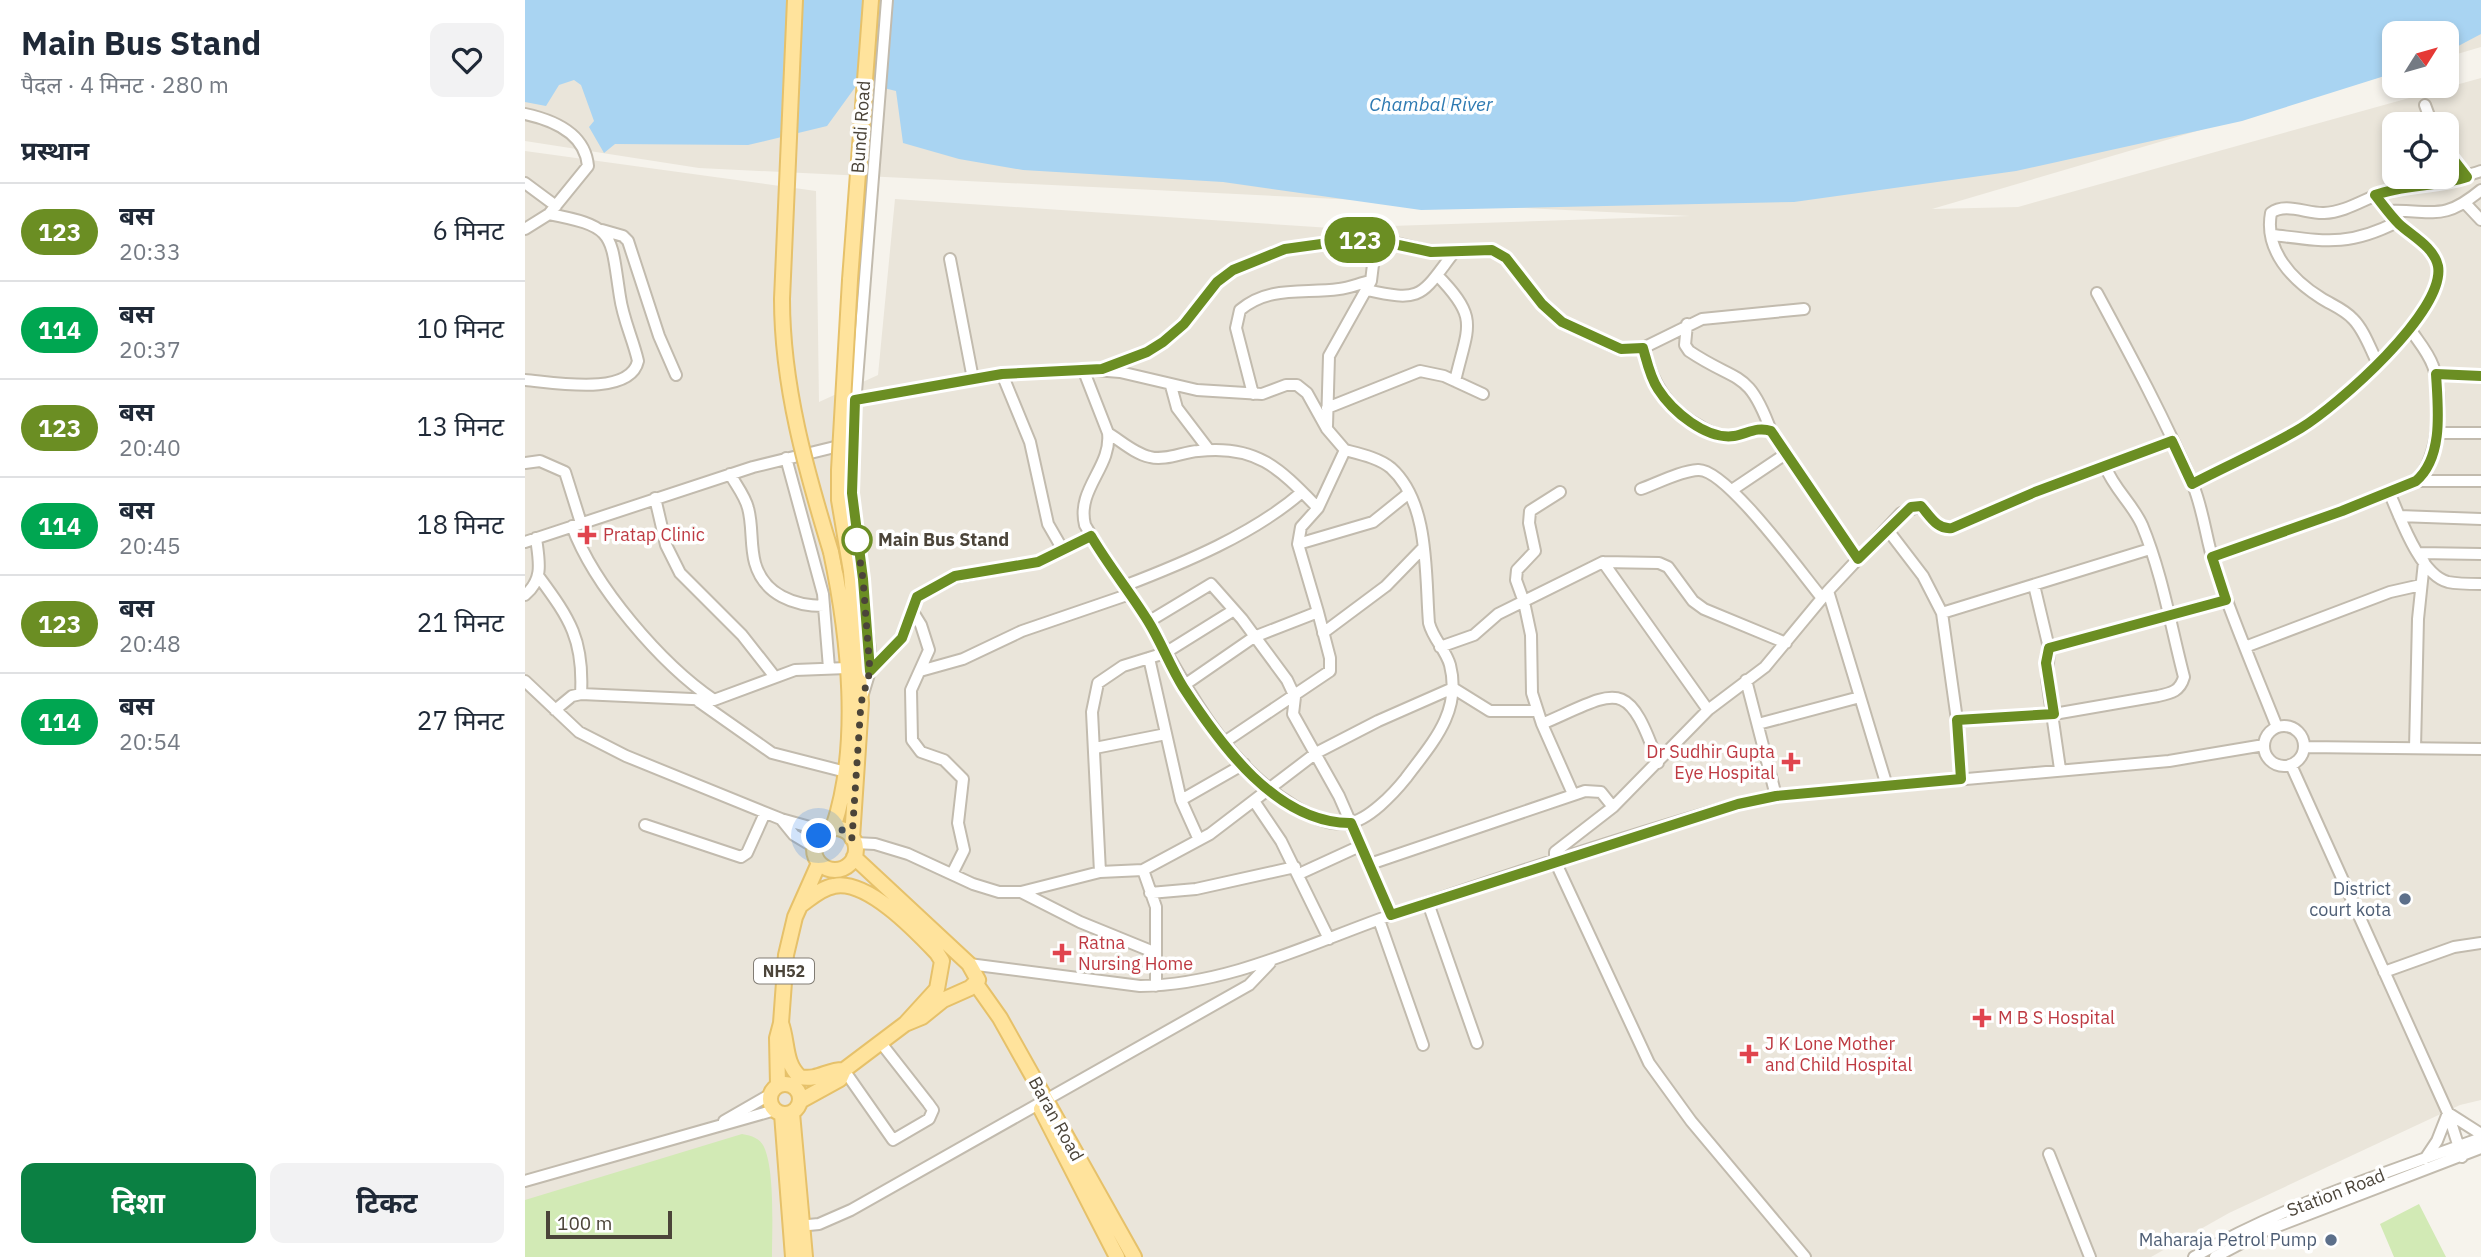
<!DOCTYPE html>
<html lang="hi">
<head>
<meta charset="utf-8">
<style>
  body { margin:0; font-family:"IBM Plex Sans","Noto Sans Devanagari",sans-serif; background:#f2f2f3; color:#1f2937; height:100vh; display:flex; flex-direction:column; font-size:26px; white-space:nowrap }
  * { box-sizing:border-box; margin:0 }
  p { font-size:23px; color:#747a83 }
  .icon { flex:none; width:38px; height:38px; fill:none; stroke:currentColor; stroke-width:2; stroke-linecap:round; stroke-linejoin:round }
  .map { position:relative; flex:1; overflow:hidden }
  .drawer { display:flex; flex-direction:column; background:#fff; width:525px }
  .drawer>* { flex:none }
  .badge { padding:0 14px; border-radius:23px; font-size:24px; line-height:46px }
  .needle { width:46px; rotate:53deg }
  .tools { position:absolute; left:1857px; top:21px; display:grid; gap:14px }
  .tools a { display:grid; place-items:center; width:77px; height:77px; border-radius:14px; background:#fff; box-shadow:0 4px 10px #0003; font-size:35px }
  .scale { position:absolute; left:21px; bottom:18px; width:126px; box-sizing:border-box; padding-left:7px; border:4px solid #4b4439; border-top:0; font-size:19px; line-height:24px; white-space:nowrap; color:#4b4439; -webkit-text-stroke:5px #fff; paint-order:stroke }
  .you { position:absolute; width:35px; height:35px; margin:-18px; border:5px solid #fff; border-radius:50%; background:#1a73e8; box-shadow:0 0 0 10px #1a73e833 }
  .map>.badge { position:absolute; translate:-50% -50%; box-shadow:0 0 0 4px #fff }
  h2 { padding:0 21px; font-size:26px; line-height:63px }
  .round { display:grid; place-items:center; flex:none; width:74px; height:74px; border-radius:14px; background:#f2f2f3 }
  .overview { display:flex; align-items:center; justify-content:space-between; height:119px; padding:0 21px }
  h1 { font-size:33px; font-weight:700; line-height:52px }
  .cta { display:flex; gap:14px; margin-top:auto; padding:14px 21px }
  .cta a { flex:1; height:80px; border-radius:14px; background:#0b8043; color:#fff; font-size:28px; font-weight:700; line-height:80px; text-align:center }
  .cta a+a { background:#f2f2f3; color:#1f2937 }
  ul { padding:0; list-style:none }
  li { display:flex; align-items:center; gap:21px; height:98px; padding:0 21px; border-top:2px solid #e0e1e3 }
  li div { flex:1 }
  li b { display:block; font-size:26px }
  li em { font-style:normal }
  li .badge { min-width:77px; font-weight:700; text-align:center }
  main { display:flex; flex:1; min-height:0 }
  .map>svg:first-child { display:block }
</style>
</head>
<body>
<main>
<section class="drawer">
<div class="overview"><div><h1>Main Bus Stand</h1><p>पैदल · 4 मिनट · 280 m</p></div><a class="round"><svg class="icon" aria-label="heart" viewBox="0 0 24 24"><path d="M12 20l-8-8c-3-5 5-10 8-4 3-6 11-1 8 4z"/></svg></a></div>
<h2>प्रस्थान</h2>
<ul>
<li><span class="badge" style="background:#6b8e23;color:#fff">123</span><div><b>बस</b><p>20:33</p></div><em>6 मिनट</em></li>
<li><span class="badge" style="background:#00a651;color:#fff">114</span><div><b>बस</b><p>20:37</p></div><em>10 मिनट</em></li>
<li><span class="badge" style="background:#6b8e23;color:#fff">123</span><div><b>बस</b><p>20:40</p></div><em>13 मिनट</em></li>
<li><span class="badge" style="background:#00a651;color:#fff">114</span><div><b>बस</b><p>20:45</p></div><em>18 मिनट</em></li>
<li><span class="badge" style="background:#6b8e23;color:#fff">123</span><div><b>बस</b><p>20:48</p></div><em>21 मिनट</em></li>
<li><span class="badge" style="background:#00a651;color:#fff">114</span><div><b>बस</b><p>20:54</p></div><em>27 मिनट</em></li>
</ul>
<div class="cta"><a>दिशा</a><a>टिकट</a></div>
</section>
<div class="map">
<svg width="1956" height="1257" viewBox="0 0 1956 1257">
  <rect width="100%" height="100%" fill="#f6f3ec"/>
  <path fill="#eae5da" fill-rule="evenodd" d="M0,0h1956v47l-34,10v-24h-53v40l-462,136 86,-2 463,-129v1022l-21,5 -231,108 -78,44h-1626v-1106l291,40 3,211 59,-27 17,-176 436,29 359,-12 -991,-48 -174,-27zM1869,124h53v53h-53z"/>
  <path fill="#d2eab5" d="M217,1134c10,2 18,4 22,13 11,24 8,83 8,110h-247v-57z
    M1894,1204l27,53h-52l-14,-33z"/>
  <path fill="#a9d4f2" d="M0,0h1956v34l-34,18v-19h-53v40l-152,48 -226,50 -222,31 -373,8 -198,-28 -200,-12 -64,-11 -56,-16 -7,-52 -37,-9 -32,44 -79,19 -133,-1 -11,9 -15,-26 5,-6 -13,-36 -7,-5 -15,5 -13,21 -21,-4z"/>
  <g fill="none" stroke-linecap="round" stroke-linejoin="round">
    <defs>
      <path id="minor" d="M1900,105l7,19
        M0,114c28,6 60,19 63,52l-39,48 -24,15
        M1922,151l20,26
        M0,183l31,23
        M1940,203l16,17
        M1862,211c46,-2 54,12 94,-21
        M77,230l21,6 5,5 31,95 17,39
        M1748,235c51,6 75,12 124,-13
        M425,259l23,120
        M912,275c43,44 31,50 18,106
        M842,290c57,13 54,5 88,-39
        M1572,293c34,63 68,126 96,192 11,27 13,55 22,82 18,54 41,107 62,160
        M1162,324l-2,21 4,6c49,33 59,17 82,80
        M1118,348c10,36 25,63 60,80 9,5 20,10 31,8 13,-2 23,-10 37,-5l87,128
        M1852,362c-7,-14 -13,-32 -24,-43 -9,-10 -21,-14 -32,-21 -29,-18 -57,-48 -50,-85 14,-11 37,1 53,0 24,-1 44,-17 67,-23 30,-9 60,-8 90,-19
        M580,368l42,-16 16,-10 21,-17 33,-43 16,-12 52,-21 58,-8 49,1 40,10 60,-2 14,8 36,46 19,18 60,28 22,-2 59,-29 102,-10
        M558,369l25,64c4,34 -32,56 -23,92 19,33 44,64 64,97 40,68 75,142 145,184 18,11 34,20 54,17 20,-2 46,-30 58,-45 26,-35 56,-66 44,-113 -4,-15 -17,-26 -21,-42 -4,-48 1,-120 -38,-155 -12,-10 -31,-14 -46,-18
        M477,374l28,68 18,82 15,26
        M1911,374l45,2
        M0,380c27,2 105,17 113,-19 -5,-22 -15,-42 -18,-64 -10,-63 -3,-70 -71,-83
        M646,386l6,22 32,42
        M728,394l-17,-66 4,-18c30,-25 64,-16 99,-21 11,-1 21,-6 32,-8
        M330,400l147,-26 81,-5 37,3 77,18 65,4 24,-9h11l10,8 20,36 18,21 -27,58 -17,19 -3,17 20,68 -64,25 -71,49
        M802,408l93,-37 24,5 39,18
        M802,426l2,-70 42,-75 5,-41
        M583,433c13,8 27,21 42,24 15,4 33,-5 48,-6 59,-7 82,18 120,57
        M1912,433h44
        M261,458l37,136 6,74
        M0,463l15,-2 25,11 16,51
        M205,474c6,11 15,22 18,34 5,18 2,37 7,55 9,32 40,43 69,43
        M1891,481h65
        M1667,484c36,-19 74,-35 109,-56 36,-21 145,-117 137,-162 -4,-19 -26,-30 -39,-42 -9,-9 -16,-19 -24,-29
        M1116,489c17,-6 39,-18 57,-19 28,-2 104,104 124,128
        M1207,490l55,-37
        M1035,492l-30,19 -1,12 6,28 -18,19 -1,10 8,22 7,33 1,58 10,31 31,70
        M1864,492c11,25 31,83 59,90 10,2 23,2 33,2
        M130,498l11,47 14,28 62,62 33,42
        M1874,516l82,3
        M47,526c22,60 89,138 142,174
        M1362,529l36,47 19,37 15,107 4,59
        M0,542l228,-75 94,-23
        M773,544l75,-22 36,-29
        M1894,553l62,1
        M1687,557l130,-46 74,-30c23,-20 28,-87 17,-115 -5,-14 -15,-25 -23,-37
        M1078,562l105,148
        M14,577c31,42 45,63 42,117
        M1509,585l15,63 -2,31 13,90
        M599,586c60,-23 130,-52 178,-94
        M1303,591l59,195
        M0,595c19,-16 14,-34 11,-57
        M388,612l8,13 8,25 -18,40 1,50 9,12 23,8 19,19 -5,44 6,27 -12,24
        M1417,613l208,-64
        M623,622l63,-38 31,35 45,61 8,17 -2,17 46,82 52,119
        M798,633l63,-47 36,-37
        M915,647l34,-12 24,-21 105,-52 56,1 9,4 25,34 11,8 82,34
        M1720,647l145,-55 31,-7
        M1524,648l177,-48
        M624,658l32,142 18,40
        M345,671l32,-33 15,-41 38,-20 83,-15 53,-26
        M395,671l43,-12 59,-28 108,-37
        M1221,680l30,116
        M0,681l54,51 47,24 155,63 43,12
        M338,694l7,-23v-20l-18,-158v-50l35,-443
        M173,701l74,52 74,19
        M30,710l17,-14 9,-2 133,6 81,-30 52,-2
        M1432,720l97,-6 104,-18c14,-3 22,-5 26,-19 -13,-50 -22,-104 -42,-152 -10,-22 -28,-36 -37,-59
        M1017,724c76,-33 85,-49 116,39
        M1233,724l102,-27
        M1739 746a20 20 0 1 1 40 0a20 20 0 1 1-40 0Z
        M698,743l107,-72v-13l-12,-46
        M1779,747l177,2
        M570,748l71,-14
        M1890,748l3,-129 6,-57
        M1766,765l157,348 14,44
        M656,800l63,-36
        M729,801l27,40 48,98
        M256,819l13,16 20,12
        M120,825l96,32 6,-4 18,-40
        M330,843l20,1 33,10 65,30 26,8h22l79,-20 43,-2 67,-36 106,-81 62,-32 75,-33 37,23h47
        M845,864l215,-73 16,1 12,15
        M618,870l13,37v79
        M575,872l-8,-160 6,-29 25,-17 42,-13 69,-43
        M774,874l61,-28
        M496,892l59,30 76,31
        M625,893l46,-4 99,-22
        M903,903l49,140
        M854,920l44,125
        M444,964l171,22c89,-1 171,-43 254,-72 114,-39 228,-77 344,-110l38,-8 393,-35 95,-16
        M1859,972l70,-25 27,-4
        M319,1070l49,70 36,-21 4,-9 -5,-7 -47,-60
        M199,1121l47,-27
        M1524,1154l41,103
        M1900,1159l12,-18 11,-28 33,21
        M0,1181l250,-71
        M273,1226l21,-2 32,-14 398,-225 21,-22
        M1280,1257l-114,-136 -42,-58 -94,-202v-9l58,-45 95,-97 57,-43 63,-76 73,-78 20,-7c9,10 16,24 31,22l83,-36 137,-51
        M1669,1257c90,-52 190,-83 287,-119
        M1690,1257l47,-25 219,-84"/>
      <path id="major" d="M325,280l21,-280
        M257,299l13,-299
        M306,552c18,85 30,193 2,276
        M326,571l10,132 -9,135
        M289 849a21 21 0 1 1 42 0a21 21 0 1 1-42 0Z
        M276,905c10,-7 20,-17 33,-19 33,-7 82,45 103,67l5,8 -5,28 -31,34
        M451,984l24,34 134,239
        M256,1023c7,19 3,40 19,54 18,4 28,-8 44,-7
        M245 1099a15 15 0 1 1 30 0a15 15 0 1 1-30 0Z
        M253,1085l-1,-47 4,-15 5,-68 9,-38 24,-54
        M275,1101l40,-22 4,-9 61,-46 17,-7 21,-17 27,-12 8,-8 -9,-16 -115,-107
        M516,1109l76,148
        M267,1113l13,144
        M257,1114l11,143"/>
    </defs>
    <use href="#minor" stroke="#c2bbae" stroke-width="14"/>
    <use href="#major" stroke="#e6c16a" stroke-width="18"/>
    <use href="#minor" stroke="#fff" stroke-width="10"/>
    <use href="#major" stroke="#ffe39c" stroke-width="14"/>
    <defs>
      <path id="major-bridge" d="M325,280l-11,190v30l12,71
        M257,299c0,87 24,171 49,253"/>
    </defs>
    <use href="#major-bridge" stroke="#e6c16a" stroke-width="18" stroke-linecap="butt"/>
    <use href="#major-bridge" stroke="#ffe39c" stroke-width="14"/>
  </g>
  <g fill="none" stroke-linecap="round" stroke-linejoin="round">
    <defs>
      <path id="line" d="M1922,151l20,26c-30,10 -62,7 -92,18 8,10 15,20 24,29 13,12 35,23 39,42 8,45 -101,140 -137,162 -35,21 -73,37 -109,56l-20,-43 -137,51 -83,36c-15,2 -22,-12 -31,-22l-10,1 -53,52 -87,-128c-14,-5 -24,3 -37,5 -28,4 -62,-25 -76,-47 -8,-12 -11,-27 -15,-41l-22,1 -59,-27 -20,-18 -36,-46 -14,-8 -61,2 -56,-12 -32,1 -58,8 -52,21 -16,12 -33,42 -21,18 -16,10 -45,17 -100,5 -147,26 -3,93 11,86 7,92 32,-33 15,-41 38,-21 83,-14 53,-26c17,29 39,56 57,85 13,21 22,45 35,66 37,57 94,137 168,136l40,92 347,-111 38,-8 185,-17 -4,-59 97,-6 -8,-51 3,-15 177,-48 -14,-43 130,-46 74,-30c28,-24 22,-73 20,-107l45,2"/>
    </defs>
    <use href="#line" stroke="#fff" stroke-width="16"/>
    <use href="#line" stroke="#6b8e23" stroke-width="10"/>
    <path stroke="#4b4439" stroke-width="7" stroke-dasharray="0 12.6" d="M294,836c11,-10 24,-10 33,2l9,-135 9,-32 -7,-92 -7,-43 1,4"/>
  </g>
  <g fill="#e0444e" stroke="#fff" stroke-width="2.5">
    <path d="M58.5 524.5h7v7h7v7h-7v7h-7v-7h-7v-7h7z"/>
    <path d="M1262.5 751.5h7v7h7v7h-7v7h-7v-7h-7v-7h7z"/>
    <path d="M533.5 942.5h7v7h7v7h-7v7h-7v-7h-7v-7h7z"/>
    <path d="M1453.5 1007.5h7v7h7v7h-7v7h-7v-7h-7v-7h7z"/>
    <path d="M1220.5 1043.5h7v7h7v7h-7v7h-7v-7h-7v-7h7z"/>
  </g>
  <circle fill="#fff" stroke="#6b8e23" stroke-width="3.5" cx="332" cy="540" r="14"/>
  <g fill="#5c6f8a" stroke="#fff" stroke-width="2.5">
    <circle cx="1880" cy="899" r="7"/>
    <circle cx="1806" cy="1240" r="7"/>
  </g>
  <g text-anchor="middle" stroke-width="7" stroke-linejoin="round" paint-order="stroke">
    <rect fill="#fff" stroke="#817c74" stroke-width="2" x="229" y="958.5" width="60" height="25" rx="5"/>
    <g font-size="16" font-weight="bold" fill="#4b4439">
      <text x="259" y="977">NH52</text>
    </g>
    <g font-size="18" fill="#4b4439" stroke="#fff">
      <text transform="translate(336 127) rotate(-86)" y="6">Bundi Road</text>
      <text transform="translate(531 1119) rotate(61)" y="6">Baran Road</text>
      <text transform="translate(1811 1193) rotate(-21)" y="6">Station Road</text>
    </g>
    <g font-size="18" fill="#be3a42" stroke="#fff" text-anchor="start">
      <text x="78" y="541">Pratap Clinic</text>
      <text x="1250" y="758" text-anchor="end">Dr Sudhir Gupta<tspan x="1250" dy="21">Eye Hospital</tspan></text>
      <text x="553" y="949">Ratna<tspan x="553" dy="21">Nursing Home</tspan></text>
      <text x="1473" y="1024">M B S Hospital</text>
      <text x="1240" y="1050">J K Lone Mother<tspan x="1240" dy="21">and Child Hospital</tspan></text>
    </g>
    <g font-size="18" font-weight="bold" fill="#4b4439" stroke="#fff" text-anchor="start">
      <text x="353" y="546">Main Bus Stand</text>
    </g>
    <g font-size="18" fill="#4e5e75" stroke="#fff" text-anchor="end">
      <text x="1866" y="895">District<tspan x="1866" dy="21">court kota</tspan></text>
      <text x="1792" y="1246">Maharaja Petrol Pump</text>
    </g>
    <g font-size="19" font-style="italic" fill="#2e7ab2" stroke="#fff">
      <text x="906" y="111">Chambal River</text>
    </g>
  </g>
</svg>
<div class="tools">
<a><svg class="needle" viewBox="-14 -14 28 28"><path d="M0-13l5 13h-10z" fill="#e53935"/><path d="M0 13l5-13h-10z" fill="#747a83"/></svg></a>
<a><svg class="icon" aria-label="locate" viewBox="0 0 24 24"><circle cx="12" cy="12" r="6"/><path d="M12 2v4M12 18v4M2 12h4M18 12h4"/></svg></a>
</div>
<div class="scale">100 m</div>
<div class="you" style="left:294px;top:836px"></div>
<b class="badge" style="left:835px;top:240px;background:#6b8e23;color:#fff">123</b>
</div>
</main>
</body>
</html>
